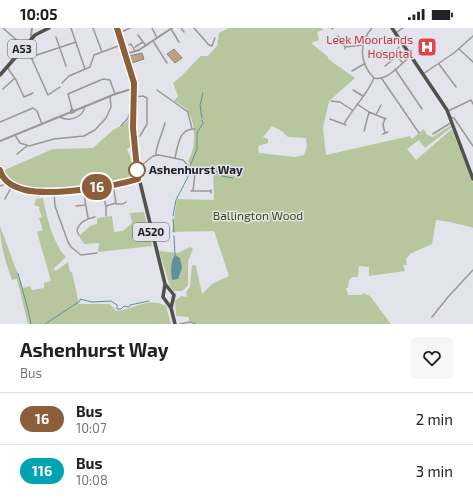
<!DOCTYPE html>
<html lang="en">
<head>
<meta charset="utf-8">
<style>
  body { margin:0; font-family:"Exo 2",sans-serif; background:#f6f6f6; color:#202124; height:100vh; display:flex; flex-direction:column; font-size:15px; white-space:nowrap }
  * { box-sizing:border-box; margin:0 }
  p { font-size:13px; color:#757577 }
  .icon { flex:none; width:22px; height:22px; fill:none; stroke:currentColor; stroke-width:2; stroke-linecap:round; stroke-linejoin:round }
  .map { position:relative; height:296px; overflow:hidden }
  .details { display:flex; flex-direction:column; background:#fff; flex:1 }
  .details>* { flex:none }
  .badge { padding:0 8px; border-radius:13px; font-size:14px; line-height:26px }
  .map>.badge { position:absolute; translate:-50% -50%; box-shadow:0 0 0 2px #fff }
  .round { display:grid; place-items:center; flex:none; width:42px; height:42px; border-radius:6px; background:#f6f6f6 }
  .head { display:flex; align-items:center; justify-content:space-between; height:68px; padding:0 20px }
  h1 { font-size:19px; font-weight:700; line-height:30px }
  ul { padding:0; list-style:none }
  li { display:flex; align-items:center; gap:12px; height:52px; padding:0 20px; border-top:1px solid #e0e0e0 }
  li div { flex:1 }
  li b { display:block; font-size:15px }
  li em { font-style:normal }
  li .badge { min-width:44px; font-weight:700; text-align:center }
  .status { display:flex; justify-content:space-between; align-items:center; height:28px; padding:0 20px; background:#fff; direction:ltr }
  .status svg { height:11px; fill:currentColor }
  .map>svg:first-child { display:block }
</style>
</head>
<body>
<div class="status"><b>10:05</b><svg viewBox="0 0 49 12"><path d="M0 12V9h3v3zM5 12V6h3v6zM10 12V3h3v9zM15 12V0h3v12zM26 1h20v11H26zM47 4h2v5h-2z"/></svg></div>
<div class="map">
<svg width="473" height="296" viewBox="0 0 473 296">
  <rect width="100%" height="100%" fill="#e2e3eb"/>
  <path fill="#b8c69d" fill-rule="evenodd" d="M229,0h93l1,2 -6,2 2,8 -8,3 17,14v2l27,19 -26,23 -6,27 3,27 84,-19 2,3 12,-10 3,6 6,2 18,-12 1,2 -27,21 -6,-8 -12,9 9,11 36,-31 21,54v45c-4,-2 -32,-8 -37,-8l-4,24 -22,10 -4,5 1,6h-4l2,6 -36,5v-9l-10,-1 -1,11h-5l-4,3 -1,8h-2l2,7h14l1,-2 7,3 21,28h-192l-10,-3v-4l-13,-1 -1,-15 6,-5 6,1 -1,-5 4,-5 2,-22 4,1 6,28 10,-10 17,-8 -15,-45 -42,1 5,-33 37,1 -1,-29c-12,0 -19,1 -25,-10 8,-11 8,-36 1,-48 -3,-6 -10,-9 -15,-12l4,-5 -5,-13c13,-10 17,-17 28,-27h7l9,-10 2,-13zM272,98l10,5 6,6 18,1 1,8 -3,9 -9,2 -36,-4 -1,-7 10,-3v-4l-5,-2z
    M129,91l3,27 -5,3 7,17 1,11 -2,2c-25,5 -123,27 -131,-8l51,-22 40,-1 20,-18 12,-6z
    M43,170c3,16 10,46 23,59l-16,15 4,-3 2,2 12,-9 2,10h2l7,32h31l6,7c17,-1 33,-15 50,-5l5,18h-143l-11,-45 -5,1c-6,-18 -12,-34 -12,-54l23,62 7,-2 2,4 12,-2v-5l7,-2 -14,-49 6,-2 -4,-12 3,-1 -3,-8 1,-2 -6,-2 2,-6z
    M144,184l8,34 -54,6 1,-9 -15,1 -5,-8 11,-10 7,-2v-6l15,-2 2,16 9,-1 9,-8 -2,-10z
    M190,219l3,2 -5,12v25l-6,5h-8l-4,-5 -11,-35 19,2z"/>
  <path fill="#5c919d" d="M175,227l5,3 2,10 -4,11 -6,1c-1,-7 -2,-19 3,-25z"/>
  <g fill="none" stroke-linecap="round" stroke-linejoin="round">
    <path stroke="#5c919d" stroke-width="1" d="M202,90l-2,-13 3,-12
      M190,138l7,-17v-16l6,-10 -1,-3
      M194,140l14,1 7,1 7,6 11,2
      M173,188l3,-16 15,-29
      M173,191l1,13
      M174,208l1,19
      M18,245l10,37
      M28,282l3,14
      M45,296l35,-23v-2l12,3 19,-1 6,4v4h4l3,-3 5,1 1,-2 19,-4"/>
  </g>
  <path fill="#bda27e" stroke="#8b8680" d="M174,21l8,9 -7,5 -8,-9z
    M142,25l2,6 -12,4 -3,-7z"/>
  <g fill="none" stroke-linecap="round" stroke-linejoin="round">
    <path stroke="#9a9895" stroke-width="1.5" d="M3,0l21,19 7,10 17,38 12,-8
      M71,0l14,41
      M93,0l9,24
      M152,0l5,10
      M181,0l3,4
      M194,0l15,17 3,1 3,-8
      M372,0c-14,15 -12,36 2,50 13,4 26,-14 36,-21
      M171,1l8,13
      M332,1l1,-1
      M397,4l6,-4
      M119,5l11,-5
      M138,7l8,11
      M338,8l7,11v2
      M366,8l9,6
      M56,9l10,29
      M153,13l14,22
      M129,17l2,-1 4,7
      M135,19l8,-5
      M345,19l18,-2
      M459,21l14,13
      M382,23l7,9h3l5,-4 5,6
      M397,28l-1,-5 3,-4
      M31,29l45,-15
      M439,36l17,23
      M385,38l6,-5
      M7,39l9,13 8,17 9,-4
      M395,41l27,40
      M352,43l12,-7
      M423,46l31,-21 19,-17
      M382,51l37,54
      M62,55l7,-7 21,-9 4,-12 27,-10
      M3,61l12,-11
      M157,62l31,22 4,17
      M353,62l10,6
      M135,69l8,-1 4,2v26l-7,12
      M331,73l9,1 12,8
      M357,76l12,8 17,7
      M72,81l-4,-15 35,-15 7,1 5,14
      M448,83l23,-11 2,4
      M376,87l5,-10
      M60,89c9,5 23,1 25,-11
      M450,89l4,1 19,28
      M385,90l-2,7 2,8
      M330,91l16,6
      M0,94l33,-14 4,3 5,13
      M344,96c9,-16 23,-29 30,-46
      M121,98l7,-8 6,-16
      M364,103l5,-19
      M383,106l5,-2
      M433,106l19,-12
      M15,107l5,8 9,3 25,-7 30,-3 11,-6 11,-12 5,-11 -1,-11
      M17,126l10,-8
      M156,127c-1,-7 7,-23 9,-32
      M175,130c3,-13 4,-30 20,-29
      M138,138l4,-1 11,-9 6,-1 24,5 12,13 -2,18
      M0,158l8,-3
      M83,161l5,29
      M211,162v3
      M54,163l1,15 13,36 3,5 10,8 16,-2
      M191,163h19
      M5,171l7,-13
      M104,171l2,7
      M116,176h7l3,-2
      M76,178l9,-1
      M106,188v-10l10,-3 -3,-19
      M79,207l-2,-4c1,-8 10,-13 18,-14
      M432,289l16,-20 25,-27
      M180,296l10,-2 6,2"/>
    <path stroke="#9a9895" stroke-width="2" d="M32,0l-1,8 1,2
      M126,26l13,-4 33,-22
      M71,82h2l1,2 -3,1z
      M74,83l41,-17 20,-6
      M0,113l71,-29
      M0,142c4,12 13,18 25,20 26,6 88,-3 114,-11"/>
    <path stroke="#52504a" stroke-width="3.5" d="M117,0l17,55 1,19 -3,17 5,51 28,114 9,11 -3,13
      M392,0l55,82 26,69
      M0,47l35,-40 14,-7
      M165,256l-2,13 8,11 4,16"/>
  </g>
  <g fill="none" stroke-linecap="round" stroke-linejoin="round">
    <defs>
      <path id="line" d="M0,142c3,12 13,17 25,20 26,6 88,-3 113,-11l-5,-51 1,-45 -17,-55"/>
    </defs>
    <use href="#line" stroke="#fff" stroke-width="9"/>
    <use href="#line" stroke="#8b5e3c" stroke-width="6"/>
  </g>
  <defs>
    <symbol id="hospital-square" viewBox="-11 -11 22 22"><rect x="-9" y="-9" width="18" height="18" rx="4" fill="#e0444e" stroke="#e2e3eb"/><path d="M-5-5h3v3.5h4V-5h3V5h-3V1.5h-4V5h-3Z" fill="#fff"/></symbol>
  </defs>
  <g fill-rule="evenodd">
    <use href="#hospital-square" x="416" y="8" width="22" height="22"/>
  </g>
  <circle fill="#fff" stroke="#8b5e3c" stroke-width="2" cx="137" cy="142" r="8"/>
  <g text-anchor="middle" stroke-width="3" stroke-linejoin="round" paint-order="stroke">
    <g fill="#e2e3eb" stroke="#5a5a5e" stroke-width="1">
      <rect x="8" y="12" width="28" height="18" rx="3"/>
      <rect x="133" y="195" width="36" height="18" rx="3"/>
    </g>
    <g font-size="11" font-weight="bold" fill="#1f1f22">
      <text x="22" y="25">A53</text>
      <text x="151" y="208">A520</text>
    </g>
    <g font-size="12" fill="#be3a42" stroke="#e2e3eb" text-anchor="end">
      <text x="413" y="16">Leek Moorlands<tspan x="413" dy="14">Hospital</tspan></text>
    </g>
    <g font-size="12" font-weight="bold" fill="#1f1f22" stroke="#e2e3eb" text-anchor="start">
      <text x="149" y="146">Ashenhurst Way</text>
    </g>
    <g font-size="12" fill="#3c4c0a" stroke="#e2e3eb">
      <text x="258" y="192">Ballington Wood</text>
    </g>
  </g>
</svg>
<b class="badge" style="left:97px;top:159px;background:#8b5e3c;color:#fff">16</b>
</div>
<section class="details">
<div class="head"><div><h1>Ashenhurst Way</h1><p>Bus</p></div><a class="round"><svg class="icon" aria-label="heart" viewBox="0 0 24 24"><path d="M12 20l-8-8c-3-5 5-10 8-4 3-6 11-1 8 4z"/></svg></a></div>
<ul>
<li><span class="badge" style="background:#8b5e3c;color:#fff">16</span><div><b>Bus</b><p>10:07</p></div><em>2 min</em></li>
<li><span class="badge" style="background:#00a3b4;color:#fff">116</span><div><b>Bus</b><p>10:08</p></div><em>3 min</em></li>
</ul>
</section>
</body>
</html>
